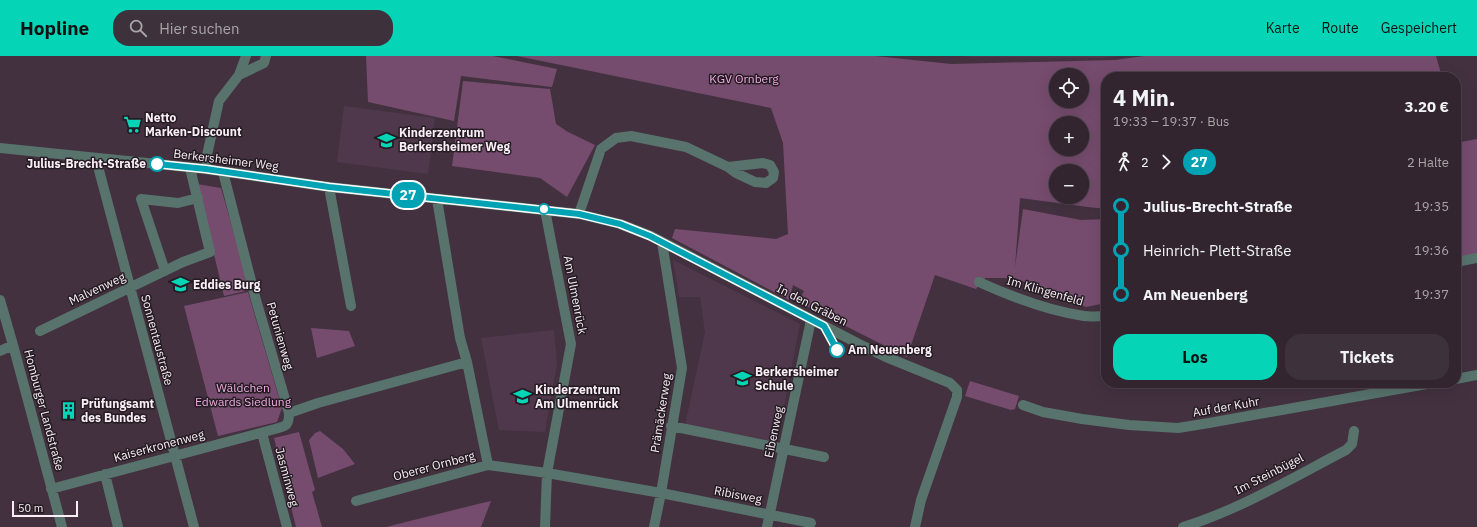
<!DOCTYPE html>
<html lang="de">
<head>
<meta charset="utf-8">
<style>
  body { margin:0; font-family:"IBM Plex Sans",sans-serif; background:#3d313b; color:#f1f3f6; height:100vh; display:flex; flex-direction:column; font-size:15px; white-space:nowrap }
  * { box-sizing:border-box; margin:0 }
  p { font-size:13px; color:#a8a5aa }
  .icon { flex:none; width:22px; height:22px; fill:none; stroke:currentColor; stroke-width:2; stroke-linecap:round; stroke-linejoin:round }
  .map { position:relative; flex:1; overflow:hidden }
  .details { position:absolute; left:1101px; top:16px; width:360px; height:316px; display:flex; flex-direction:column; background:#32252f; border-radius:16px; box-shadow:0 4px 16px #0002,0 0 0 1px #4d424b }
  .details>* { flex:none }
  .badge { padding:0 8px; border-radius:13px; font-size:14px; line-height:26px }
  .controls { position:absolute; left:1049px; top:12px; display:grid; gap:8px }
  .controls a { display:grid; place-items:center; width:40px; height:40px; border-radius:50%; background:#32252f; box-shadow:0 4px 16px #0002,0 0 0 1px #4d424b; font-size:20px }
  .scale { position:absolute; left:12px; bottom:10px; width:66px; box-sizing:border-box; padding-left:4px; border:2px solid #faeef7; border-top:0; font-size:11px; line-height:14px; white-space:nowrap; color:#faeef7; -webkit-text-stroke:3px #241c22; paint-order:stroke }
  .map>.badge { position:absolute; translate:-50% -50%; box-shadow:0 0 0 2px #fff }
  .legs { display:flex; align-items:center; gap:6px; height:44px; padding:0 12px; font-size:13px }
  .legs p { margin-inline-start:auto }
  .headline { display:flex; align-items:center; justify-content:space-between; height:68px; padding:0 12px }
  h1 { font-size:22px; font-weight:800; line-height:30px }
  .cta { display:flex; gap:8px; margin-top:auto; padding:8px 12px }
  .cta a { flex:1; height:46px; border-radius:16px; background:#05d5b6; color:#111; font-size:16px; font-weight:800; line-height:46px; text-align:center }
  .cta a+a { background:#3d313b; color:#f1f3f6 }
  ul { padding:0 12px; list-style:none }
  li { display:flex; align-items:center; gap:14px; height:44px; font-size:15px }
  li i { display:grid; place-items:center; width:6px; height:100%; margin:0 5px; background:currentColor }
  li i::after { content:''; width:10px; height:10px; margin:-5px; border:3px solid; border-radius:50%; background:#32252f }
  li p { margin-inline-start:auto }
  li:first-child i { background:linear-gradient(#0000 50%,currentColor 0) }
  li:last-child i { background:linear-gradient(currentColor 50%,#0000 0) }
  header { display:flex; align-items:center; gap:24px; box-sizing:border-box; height:56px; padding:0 20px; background:#05d5b6; color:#111 }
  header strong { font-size:19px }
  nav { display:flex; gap:22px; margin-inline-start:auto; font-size:14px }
  .search { width:280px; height:36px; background:#3d313b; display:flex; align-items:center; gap:10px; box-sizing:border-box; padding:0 14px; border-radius:16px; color:#a8a5aa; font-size:15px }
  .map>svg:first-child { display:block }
</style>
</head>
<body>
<header>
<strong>Hopline</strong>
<div class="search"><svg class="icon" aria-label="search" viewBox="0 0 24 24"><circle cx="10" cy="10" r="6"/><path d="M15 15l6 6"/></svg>Hier suchen</div>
<nav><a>Karte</a><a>Route</a><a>Gespeichert</a></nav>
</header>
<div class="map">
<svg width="1477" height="471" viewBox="0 0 1477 471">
  <rect width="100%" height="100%" fill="#43313f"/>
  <path fill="#4f384b" d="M962,0h157l-18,2 -128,-1z
    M344,50l91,12 -7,56 -91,-12z
    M673,204l127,64 -23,118 -92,-17 20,-93 -5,-35h-21z
    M554,274l3,34 -12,68 -46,-2 -18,-92z"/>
  <path fill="#764c6e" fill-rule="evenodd" d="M366,0h127l64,13 -5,18 -91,-11 -7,45 -86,-19z
    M517,0h358l76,8 164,-4 29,-4h292l6,21h-336v131h-10l-76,-10 -5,69 8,-58 58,11 25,-1v84l-20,4 -71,-29h-30l-9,11 -41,-14 -28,82 -109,-55 6,-11 -11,-6 -4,15 -117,-62 3,-9 101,10 12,-5 -5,-91 -12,-35zM1056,19h26v26h-26zM1056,67h26v26h-26zM1056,115h26v26h-26z
    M463,25l87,8 6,35 12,8 27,13 -28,52 -27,-19 -88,-12z
    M1456,70l5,16 16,-3v117l-21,4z
    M197,128l24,4 29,102 -26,6z
    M248,236l34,116 -5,14 -59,14 -34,-130z
    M311,272l38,3 6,15 -38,12z
    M970,325l49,15 -4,13 -4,1 -46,-14z
    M320,375l23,18 12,15 -37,14 -9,-38 6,-7z
    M299,376l16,58 -3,2 10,35h-26l-22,-89z
    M491,445l-10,26h-95l96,-24z"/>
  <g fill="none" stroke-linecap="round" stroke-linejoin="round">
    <path stroke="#57736c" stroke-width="10" d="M239,19l7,-19
      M0,92l206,21 123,18 250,27 41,10 31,12 208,108 27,13 64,26 7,7v7l-36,103 -6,27
      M96,103l98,368
      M206,113l1,-14 12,-54 20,-26 25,-12 2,-7
      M329,131l22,119
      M579,158l22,-65 15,-11 15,-2 55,11 42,20 8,6 19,9 11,1 7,-5 1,-6 -4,-7 -7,-2 -35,4
      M1456,206l21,-4
      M165,215l-24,-72 37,4 20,-5
      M979,226c33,15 69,29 105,34 7,1 15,0 22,0
      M0,244l13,45 49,182
      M40,275l143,-69 27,-10 -20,-84
      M0,295l13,-6
      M1456,323l21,-4
      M1023,349l20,7 39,7 47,6 49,3 31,-5 223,-40
      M289,357l29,-10 149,-41 -7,-24 -23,-139
      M671,370l153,31
      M262,377l25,94
      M488,409l59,8 114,20 150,30
      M105,418l13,53
      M51,433l224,-60c11,-3 14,-3 14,-16l-33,-113 -33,-128
      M356,445l132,-36 -21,-103
      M545,471l2,-54 24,-129 -26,-134
      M654,471l7,-34 21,-125 -20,-126
      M767,471l44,-207
      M1183,471c56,-17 111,-50 163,-77l6,-6 2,-13"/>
  </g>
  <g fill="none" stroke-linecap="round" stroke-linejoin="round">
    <defs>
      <path id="line-1" d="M157,108l49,5 123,18 250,27 41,10 30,12 174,90 13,24"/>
    </defs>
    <use href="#line-1" stroke="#fff" stroke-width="9"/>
    <use href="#line-1" stroke="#00a3b4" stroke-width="6"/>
  </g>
  <defs>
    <symbol id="supermarket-bare" viewBox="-9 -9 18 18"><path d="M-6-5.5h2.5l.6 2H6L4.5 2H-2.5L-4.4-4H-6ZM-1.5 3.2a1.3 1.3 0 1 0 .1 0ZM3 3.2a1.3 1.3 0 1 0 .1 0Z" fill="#05d5b6" stroke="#241c22" stroke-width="2.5" paint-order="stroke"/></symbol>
    <symbol id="school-bare" viewBox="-9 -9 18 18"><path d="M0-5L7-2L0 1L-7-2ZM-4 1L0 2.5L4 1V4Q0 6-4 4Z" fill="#05d5b6" stroke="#241c22" stroke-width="2.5" paint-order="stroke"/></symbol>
    <symbol id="building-bare" viewBox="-9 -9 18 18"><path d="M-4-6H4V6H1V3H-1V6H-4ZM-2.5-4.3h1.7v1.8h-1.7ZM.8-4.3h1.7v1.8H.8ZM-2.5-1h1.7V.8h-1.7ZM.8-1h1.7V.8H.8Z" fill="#05d5b6" stroke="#241c22" stroke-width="2.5" paint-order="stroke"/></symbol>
  </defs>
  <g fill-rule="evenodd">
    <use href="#supermarket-bare" x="120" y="56" width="25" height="25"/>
    <use href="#school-bare" x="374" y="72" width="25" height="25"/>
    <use href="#school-bare" x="168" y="216" width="25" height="25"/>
    <use href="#school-bare" x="730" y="310" width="25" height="25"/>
    <use href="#school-bare" x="510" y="328" width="25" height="25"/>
    <use href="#building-bare" x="56" y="342" width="25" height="25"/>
  </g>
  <g fill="#fff" stroke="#00a3b4" stroke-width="2">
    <circle cx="157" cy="108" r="7"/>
    <circle cx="544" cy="153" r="5"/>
    <circle cx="837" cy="294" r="7"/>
  </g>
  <g text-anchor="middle" stroke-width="3" stroke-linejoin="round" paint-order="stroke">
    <g font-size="12" fill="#efabe1" stroke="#241c22">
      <text x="744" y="27">KGV Ornberg</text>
      <text x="243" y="336">Wäldchen<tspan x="243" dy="14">Edwards Siedlung</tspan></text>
    </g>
    <g font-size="12" font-weight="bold" fill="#faeef7" stroke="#241c22" text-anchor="start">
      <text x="145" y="66">Netto<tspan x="145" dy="14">Marken-Discount</tspan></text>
      <text x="399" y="81">Kinderzentrum<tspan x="399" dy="14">Berkersheimer Weg</tspan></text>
      <text x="193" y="233">Eddies Burg</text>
      <text x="755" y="320">Berkersheimer<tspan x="755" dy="14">Schule</tspan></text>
      <text x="535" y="338">Kinderzentrum<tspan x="535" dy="14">Am Ulmenrück</tspan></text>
      <text x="81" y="352">Prüfungsamt<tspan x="81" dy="14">des Bundes</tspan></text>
    </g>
    <g font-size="12" fill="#faeef7" stroke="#241c22">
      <text transform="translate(226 104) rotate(7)" y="4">Berkersheimer Weg</text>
      <text transform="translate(97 233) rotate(-25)" y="4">Malvenweg</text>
      <text transform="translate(1045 235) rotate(16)" y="4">Im Klingenfeld</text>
      <text transform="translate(575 239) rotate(79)" y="4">Am Ulmenrück</text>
      <text transform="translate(812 249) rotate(27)" y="4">In den Gräben</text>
      <text transform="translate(280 280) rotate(74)" y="4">Petunienweg</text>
      <text transform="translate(157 284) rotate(75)" y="4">Sonnentaustraße</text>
      <text transform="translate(1226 351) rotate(-10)" y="4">Auf der Kuhr</text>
      <text transform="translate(44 354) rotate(75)" y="4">Homburger Landstraße</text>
      <text transform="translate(661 357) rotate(-81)" y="4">Prämäckerweg</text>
      <text transform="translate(774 376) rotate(-78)" y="4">Eibenweg</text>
      <text transform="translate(159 390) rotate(-15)" y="4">Kaiserkronenweg</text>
      <text transform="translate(434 410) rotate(-15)" y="4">Oberer Ornberg</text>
      <text transform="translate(1269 418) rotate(-27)" y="4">Im Steinbügel</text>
      <text transform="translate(287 421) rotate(75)" y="4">Jasminweg</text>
      <text transform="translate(738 439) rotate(11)" y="4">Ribisweg</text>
    </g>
    <g font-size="12" font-weight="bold" fill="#faeef7" stroke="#241c22" text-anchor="end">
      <text x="146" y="112">Julius-Brecht-Straße</text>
      <text x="848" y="298" text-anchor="start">Am Neuenberg</text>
    </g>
  </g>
</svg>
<div class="controls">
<a><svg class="icon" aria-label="locate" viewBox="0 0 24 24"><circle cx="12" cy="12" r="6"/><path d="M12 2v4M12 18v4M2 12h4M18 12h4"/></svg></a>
<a>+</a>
<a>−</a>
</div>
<div class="scale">50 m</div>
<b class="badge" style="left:408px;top:139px;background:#00a3b4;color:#fff">27</b>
<section class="details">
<div class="headline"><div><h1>4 Min.</h1><p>19:33 – 19:37 · Bus</p></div><b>3.20 €</b></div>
<div class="legs"><svg class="icon" aria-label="walk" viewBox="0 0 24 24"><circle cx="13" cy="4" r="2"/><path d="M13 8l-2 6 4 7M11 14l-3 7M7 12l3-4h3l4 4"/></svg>2<svg class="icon" aria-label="forward" viewBox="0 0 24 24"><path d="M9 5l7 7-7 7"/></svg><b class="badge" style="background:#00a3b4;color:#fff">27</b><p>2 Halte</p></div>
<ul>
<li><i style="color:#00a3b4"></i><b>Julius-Brecht-Straße</b><p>19:35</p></li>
<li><i style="color:#00a3b4"></i><span>Heinrich- Plett-Straße</span><p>19:36</p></li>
<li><i style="color:#00a3b4"></i><b>Am Neuenberg</b><p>19:37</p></li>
</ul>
<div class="cta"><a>Los</a><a>Tickets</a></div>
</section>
</div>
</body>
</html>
